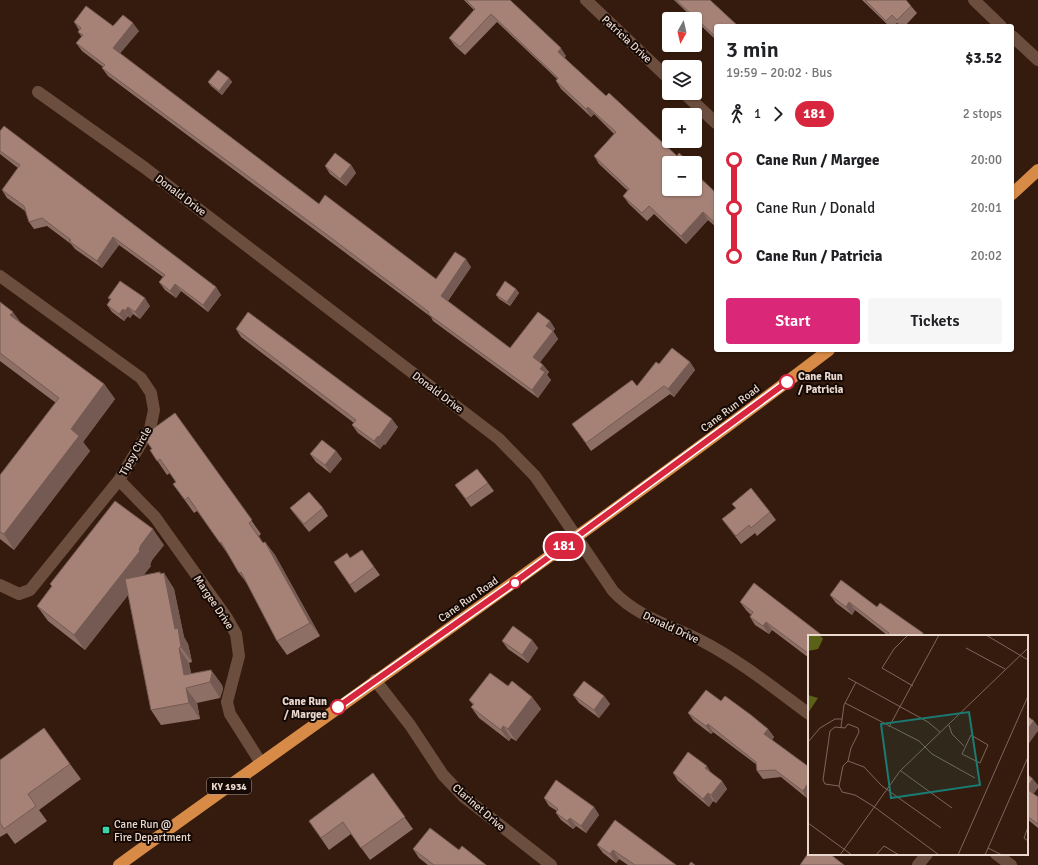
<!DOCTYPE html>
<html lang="en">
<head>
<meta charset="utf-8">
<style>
  body { margin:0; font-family:Signika,sans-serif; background:#f6f6f6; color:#202124; height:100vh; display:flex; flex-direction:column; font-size:15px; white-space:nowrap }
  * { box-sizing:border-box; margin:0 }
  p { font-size:13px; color:#757577 }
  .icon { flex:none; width:22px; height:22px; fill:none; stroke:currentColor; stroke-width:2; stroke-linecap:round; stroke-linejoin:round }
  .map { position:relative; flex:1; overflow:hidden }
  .details { position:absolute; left:714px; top:24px; width:300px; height:328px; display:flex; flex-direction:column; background:#fff; border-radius:4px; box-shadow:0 1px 3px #0004 }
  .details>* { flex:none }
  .badge { padding:0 8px; border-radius:13px; font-size:14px; line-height:26px }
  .needle { width:26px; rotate:188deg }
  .fabs { position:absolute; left:662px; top:12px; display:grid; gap:8px }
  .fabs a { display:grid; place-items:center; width:40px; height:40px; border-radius:4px; background:#fff; box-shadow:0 1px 3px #0004; font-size:20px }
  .map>.badge { position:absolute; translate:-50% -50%; box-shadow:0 0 0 2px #fff }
  .legs { display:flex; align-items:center; gap:6px; height:44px; padding:0 12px; font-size:13px }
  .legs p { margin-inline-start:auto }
  .head { display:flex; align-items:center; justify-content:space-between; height:68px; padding:0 12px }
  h1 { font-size:22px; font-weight:600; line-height:30px }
  .button { display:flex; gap:8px; margin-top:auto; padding:8px 12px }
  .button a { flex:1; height:46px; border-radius:4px; background:#db2777; color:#fff; font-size:16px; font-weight:600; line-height:46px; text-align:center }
  .button a+a { background:#f6f6f6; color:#202124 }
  ul { padding:0 12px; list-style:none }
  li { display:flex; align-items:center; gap:14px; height:48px; font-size:15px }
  li i { display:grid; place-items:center; width:6px; height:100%; margin:0 5px; background:currentColor }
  li i::after { content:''; width:10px; height:10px; margin:-5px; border:3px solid; border-radius:50%; background:#fff }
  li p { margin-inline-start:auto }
  li:first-child i { background:linear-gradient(#0000 50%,currentColor 0) }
  li:last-child i { background:linear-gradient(currentColor 50%,#0000 0) }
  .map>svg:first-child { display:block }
</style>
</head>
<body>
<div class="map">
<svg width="1038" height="865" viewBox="0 0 1038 865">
  <rect width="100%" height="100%" fill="#351b0d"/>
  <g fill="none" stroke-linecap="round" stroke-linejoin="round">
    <path stroke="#6c4e3e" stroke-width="12" d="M586,0l83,79
      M974,0l27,26
      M1012,36l26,24
      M38,92l107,76 354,271 36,37 9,13 69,102c24,26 57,34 87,49 39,20 74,48 109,74
      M684,93l32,30
      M0,276l141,102 10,15 3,17 -4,19 -31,51 -89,110 -11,4 -19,-9
      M119,480l36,37 72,101 9,16 3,22 -12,46 3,12 31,49
      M375,680l35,45 33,50 21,22 87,68
      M996,854l15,11
      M918,865l9,-11"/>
    <path stroke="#d78b47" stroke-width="12" d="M1012,194l26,-24
      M119,865c237,-171 477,-338 710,-515"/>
  </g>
  <path fill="#8e6f65" d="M464,0h46l56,56 -2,2 105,105 34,18 13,12v34l-8,-7 -22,24 -32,-30 -7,7 -18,-17 -6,-8 5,-5 -29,-27 -5,-8 20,-22 -20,-20 -3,3 -30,-28 -5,-8 1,-2 -60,-57 -32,33 -10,-9 -6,-8 25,-28z
    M674,0h36l6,26v14l-21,-20v-1h-1z
    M862,0h44l5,6 6,7 -12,13h-4l-4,-3 -3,3h-5z
    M74,22l39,4 26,5 -19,22 199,151 117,75 35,-12 -23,34 62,47 40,-27 5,8 -2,2 5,8 -18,23 3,3 6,7 -2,3 4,5 -13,18 -105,-77 -2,-4 -96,-72 -227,-169 -6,-8 1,-1 -21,-16 -6,-8 6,-6 -4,-5 1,-2z
    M229,78l3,4 -10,13 -11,-9 -3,-4z
    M0,131l216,156 5,8 -13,17 -27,-21 -5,7 -11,-8 -6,-8 4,-5 -44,-32 -17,23 -27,-19 -4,-5 -24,-18 -13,3 -5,-7 -4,-11 -18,-13 -5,-8 16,-22 -18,-14z
    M351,165l5,8 -10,13 -16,-12 -5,-8z
    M516,289l3,4 -9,13 -11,-7 -3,-4z
    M108,298l42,8 -10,13 -7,-5 -3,4 -2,-2 -4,5 -12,-9 -5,-7 3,-5z
    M0,302l20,20 84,62 11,15 -32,43 7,9 -76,99 -14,-11v-64l56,-72 -56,-42z
    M236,329l162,98 -13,18 -1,-1 -4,5 -22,-16 -6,-8 2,-2 -113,-86z
    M690,362l5,8 -21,27 -4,-3 -79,57 -19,-27 65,-38 22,-22z
    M175,413l86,121 -2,2 4,7 2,-1 10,13 45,81 -33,19 -10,-14 -28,-55 -10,-13 -9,-16 -33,-46 -3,2 -21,-29 3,-2 -6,-9 -3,2 -17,-25 2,-1z
    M336,451l6,8 -12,14 -14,-11 -6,-8z
    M488,483l6,8 -23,16 -16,-22z
    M732,504l38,8 6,8 -19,16 -2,-3 -14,11 -19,-25 14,-10z
    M290,508h33l5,8 -19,16 -13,-16z
    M164,545l-12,15 -2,5 1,1 -8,9 21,-2 10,16 10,48 4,7 4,18 -3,1 2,11 20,-4 11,15 1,4 -3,9 -23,5 3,16 -39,6 -10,-15 -23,-115 -43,55 -37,-29 -11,-15 15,-20 -2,-2z
    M362,550l18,25 -25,18 -21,-31 16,-4z
    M830,595l47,12 46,26 3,3h-40l1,-1 -32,-25 -3,5 -16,-12z
    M740,602l69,34v22l-37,-28 -3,4 -14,-9 -5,-8 1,-2 -5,-5z
    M532,640l6,8 -10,15 -20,-14 -6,-8z
    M508,686l24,11 9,12 -25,32 -5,-3 -2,3 -30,-23 -8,-11 2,-2 -4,-5z
    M573,695l31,1 6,8 -11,14 -20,-15z
    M721,701l47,28 6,8 -2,3 36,59 -27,-22 -18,2 -6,-8v-6l-44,-33 -2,2 -17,-13 -6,-8z
    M0,760l70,4 11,15 -42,31 8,11 -32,23 -8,-11 -7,4z
    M373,773l40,56 -43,31 -19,-26 -22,16 -20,-29z
    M673,773l39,1 10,7 5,8 -11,14 -3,-2 -4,6 -31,-26z
    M1027,774l7,20 4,3v31l-11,-9z
    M544,798l50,9 5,8 -13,18 -10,-7 -3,3 -12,-9 -5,-7 1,-2 -8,-5z
    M597,845l79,20h-48l-9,-6 -3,4 -13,-10z
    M413,849l46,1 27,15h-58l-9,-7z"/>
  <path fill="#745a53" d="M133,23l6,8 -21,25 -5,-8z
    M561,48l5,8 -3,3 -5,-7z
    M229,78l3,4 -10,13 -3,-4z
    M588,107l6,7 -3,3 -5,-8z
    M351,165l5,8 -10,13 -6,-7z
    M703,212l5,8 -22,24 -5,-8z
    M113,237l6,8 -17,23 -5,-7z
    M466,259l5,8 -25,36 -5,-7z
    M175,284l6,7 -5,7 -6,-7z
    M216,287l5,8 -13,17 -5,-7z
    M516,289l3,4 -9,13 -3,-4z
    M145,298l5,8 -10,13 -5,-7z
    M128,307l5,7 -3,4 -5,-7z
    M123,309l5,7 -4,5 -5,-7z
    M13,312l11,15 -14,-12z
    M550,321l5,8 -4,5 -5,-8z
    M553,331l5,8 -20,26 -5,-8z
    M690,362l5,8 -21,27 -6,-8z
    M543,365l6,7 -2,3 4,5 -13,18 -6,-8 8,-21z
    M104,384l11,15 -32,43 7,9 -76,99 -10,-16 67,-105z
    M392,419l6,8 -13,18 -6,-8z
    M378,436l6,8 -4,5 -6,-8z
    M336,451l6,8 -12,14 -5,-8z
    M153,529l11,16 -12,15 -2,5 1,1 -66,84 -11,-15 65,-85 2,-5z
    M265,542l10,13 45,81 -10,-13z
    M160,572l5,6 -1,-5 10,16 10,48 4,7 4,18 -11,-15 -6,-18z
    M849,602l6,8 -3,5 -6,-8z
    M766,622l6,8 -3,4 -6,-8z
    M923,633l3,3h-5z
    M532,640l6,8 -10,15 -6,-8z
    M179,648l10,15 5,23 -10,-11z
    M211,670l11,15 1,4 -3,9 -10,-16z
    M186,688l11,15 3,16 -11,-16z
    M604,696l6,8 -11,14 -5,-8z
    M532,697l9,12 -25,32 -8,-12z
    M1034,721l4,5v5l-11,15v-16z
    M708,724l5,8 -2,2 -5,-8z
    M503,726l8,12 -2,3 -8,-11z
    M768,729l6,8 -4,5 -6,-8z
    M707,766l5,8 -2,2 -5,-8z
    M1033,779l5,6v3l-6,8 -5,-7v-2z
    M722,781l5,8 -11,14 -5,-8z
    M809,782v15l-1,2 -5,-8z
    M708,793l5,8 -4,6 -6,-8z
    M594,807l5,8 -13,18 -5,-7z
    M570,818l6,8 -3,3 -6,-8z
    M613,850l6,9 -3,4 -6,-9z"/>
  <path fill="#a58176" stroke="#745a53" d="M466,0h44l51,48 -3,4 48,44 3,-3 68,63 2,-3 10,9 -1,1h-19v26h26v-16l21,20v31l-13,-12 -22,24 -32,-30 -7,7 -19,-17 6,-7 -35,-33 22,-24 -28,-25 -2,2 -30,-28 2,-3 -67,-64 -31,33 -11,-9 26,-29z
    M676,0h34l28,26h-22v11z
    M865,0h41l5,6 -14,14 -5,-5 -6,6z
    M86,6l27,20 10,-11 10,8 -20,25 206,156 6,-9 111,84 19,-27 11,7 -25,37 69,52 28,-36 12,9 -4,5 7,5 -20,26 10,8 -3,4 5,3 -13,18 -104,-76 1,-2 -99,-75 -228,-169 3,-3 -29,-22 7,-8 -5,-3 3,-4 -7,-6z
    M218,70l11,8 -10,13 -11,-9z
    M4,126l212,161 -13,18 -28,-21 -5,7 -11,-9 6,-7 -52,-38 -16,24 -28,-20 2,-1 -29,-22 -13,4 -5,-16 -22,-16 18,-25 -20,-14v-20z
    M335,153l16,12 -11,14 -15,-13z
    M120,281l25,17 -10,14 -7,-5 -3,4 -2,-2 -4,5 -12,-9 4,-6 -3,-1z
    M505,281l11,8 -9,13 -11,-7z
    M0,302l13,10 -3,3 94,69 -33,45 8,7 -75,98 -4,-2v-57l59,-77 -59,-45z
    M248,312l144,107 -13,18 -1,-1 -4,5 -22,-16 4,-5 -120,-91z
    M672,348l18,14 -22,27 -4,-3 -78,57 -14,-19 60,-44 5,6 19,-24 3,2z
    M175,413l77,107 -3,3 14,20 2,-1 45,81 -33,18 -36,-69 -2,1 -18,-31 -1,1 -32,-46 -3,3 -12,-16 3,-2 -16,-23 -3,2 -7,-11 2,-1 -9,-13z
    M322,440l14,11 -11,14 -15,-11z
    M477,469l11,14 -22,16 -11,-14z
    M751,488l19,24 -19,16 -2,-3 -13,11 -14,-17 14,-11 -4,-4z
    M309,492l14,16 -19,16 -14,-16z
    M115,501l38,28 -12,16 -2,5 1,1 -66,84 -37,-29 15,-20 -2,-2z
    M362,550l12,17 -24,18 -16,-23 13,-9 3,5z
    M160,572v2l4,-1 11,56 3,-1 3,19 -2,1 5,27 27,-5 1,3 -2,9 -24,6 3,15 -38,7 -26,-131z
    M841,580l36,27 3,-4 43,30 -2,3h-35l3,-3 -40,-31 -3,5 -16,-12z
    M754,583l69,53h-14v18l-43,-32 -3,4 -13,-9 3,-5 -13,-10z
    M513,626l19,14 -10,15 -20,-14z
    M490,673l18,13 4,-5 20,16 -24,32 -5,-3 -2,4 -30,-23 3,-3 -5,-4z
    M584,681l20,15 -10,14 -21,-15z
    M706,690l15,11 4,-5 26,19 17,14 -4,5 45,33v15l-6,9 -28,-21 -18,1 -1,-9 -48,-38 -2,2 -18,-13z
    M1027,716l7,5 -7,9z
    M44,728l26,36 -42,30 8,12 -32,23 -4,-6v-63z
    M688,752l19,14 -2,2 17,13 -11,14 -3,-2 -5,6 -30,-26z
    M373,773l32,44 -44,31 -18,-26 -22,16 -12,-17z
    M1027,774l6,5 -6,8z
    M556,780l38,27 -13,19 -11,-8 -3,3 -11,-8 2,-4 -14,-11z
    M1027,789l11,8v27l-11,-8z
    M615,820l61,45h-41l-22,-15 -3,4 -13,-9z
    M430,828l29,22 3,-4 24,19h-52l-21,-16z
    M809,852v2h21l14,11h-44z
    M691,862l4,3h-6z"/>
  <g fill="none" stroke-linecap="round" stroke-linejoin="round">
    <defs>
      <path id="line-1" d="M338,707l177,-125 272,-200"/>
    </defs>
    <use href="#line-1" stroke="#fff" stroke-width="9"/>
    <use href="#line-1" stroke="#d7263d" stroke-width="6"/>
  </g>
  <g fill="#fff" stroke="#d7263d" stroke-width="2">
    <circle cx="787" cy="382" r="7"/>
    <circle cx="515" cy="583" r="5"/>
    <circle cx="338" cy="707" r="7"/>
  </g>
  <rect fill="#3ad4a5" stroke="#140904" stroke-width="1.5" x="102" y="826" width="8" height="8" rx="2"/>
  <g text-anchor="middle" stroke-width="4" stroke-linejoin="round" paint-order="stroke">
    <rect fill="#140904" stroke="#aa9a92" stroke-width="1" x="207" y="778" width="44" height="16" rx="3"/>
    <g font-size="10" font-weight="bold" fill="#ead8cf">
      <text x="229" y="790">KY 1934</text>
    </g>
    <g font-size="11" fill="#ead8cf" stroke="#140904">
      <text transform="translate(627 39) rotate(43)" y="4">Patricia Drive</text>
      <text transform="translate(181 195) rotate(37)" y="4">Donald Drive</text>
      <text transform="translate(438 392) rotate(37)" y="4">Donald Drive</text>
      <text transform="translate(730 408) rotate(-37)" y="4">Cane Run Road</text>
      <text transform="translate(135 451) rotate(-61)" y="4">Tipsy Circle</text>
      <text transform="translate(468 599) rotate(-35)" y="4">Cane Run Road</text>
      <text transform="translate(214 602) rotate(56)" y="4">Margee Drive</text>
      <text transform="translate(671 627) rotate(25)" y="4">Donald Drive</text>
      <text transform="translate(479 807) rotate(41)" y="4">Clarinet Drive</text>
    </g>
    <g font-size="11" font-weight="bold" fill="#ead8cf" stroke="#140904" text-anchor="start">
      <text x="798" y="380">Cane Run<tspan x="798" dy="13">/ Patricia</tspan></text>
      <text x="327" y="705" text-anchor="end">Cane Run<tspan x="327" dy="13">/ Margee</tspan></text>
    </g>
    <g font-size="11" fill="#ead8cf" stroke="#140904" text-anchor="start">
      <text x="114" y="828">Cane Run @<tspan x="114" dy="13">Fire Department</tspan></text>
    </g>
  </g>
  <g transform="translate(808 635)">
    <rect width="220" height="220" fill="#351b0d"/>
    <path d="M0,0h12l3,4 -5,10 -10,2zM0,60l10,3 -10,15z" fill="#5a6217"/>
    <path fill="none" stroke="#7d675b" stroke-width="1" d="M100,0l-14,14 -12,19 31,18M178,0l42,25M158,13l39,21M40,43l80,44 12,10M37,68l74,38 13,13 43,24M40,89l10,4 1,4 -8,16 -3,13 -5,5 -4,20 -14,-2 -2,-4 7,-49 5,-4 10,1zM141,90l3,9 12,12M33,92l3,-22 12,-23M81,92l50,-92M163,100l17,10 -8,18 -18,-9zM0,107l12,-14 15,-9h7M40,126l16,6 18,19 59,42M93,136l51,37M31,151l3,6 13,3 18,11 66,49M0,188l44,32M220,192l-4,11 4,3M180,213l14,7M32,220l60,-84 128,-123M68,220l8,-9 15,9M150,220l70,-159M177,220l43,-98"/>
    <path fill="#1a7b73" fill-opacity="0.15" stroke="#1a7b73" stroke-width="2" d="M161,77l11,73 -89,13 -10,-74z"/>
    <rect width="220" height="220" fill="none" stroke="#ead8cf" stroke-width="2"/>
  </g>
</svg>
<div class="fabs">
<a><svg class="needle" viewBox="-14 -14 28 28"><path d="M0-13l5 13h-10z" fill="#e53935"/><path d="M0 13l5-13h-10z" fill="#757577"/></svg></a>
<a><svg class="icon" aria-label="layers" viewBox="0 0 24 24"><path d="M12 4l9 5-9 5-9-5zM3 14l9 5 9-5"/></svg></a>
<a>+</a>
<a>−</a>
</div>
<b class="badge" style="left:564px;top:546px;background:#d7263d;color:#fff">181</b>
<section class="details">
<div class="head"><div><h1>3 min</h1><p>19:59 – 20:02 · Bus</p></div><b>$3.52</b></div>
<div class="legs"><svg class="icon" aria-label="walk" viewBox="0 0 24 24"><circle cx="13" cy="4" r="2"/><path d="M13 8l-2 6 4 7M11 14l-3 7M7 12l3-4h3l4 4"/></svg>1<svg class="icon" aria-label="forward" viewBox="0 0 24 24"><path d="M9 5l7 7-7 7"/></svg><b class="badge" style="background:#d7263d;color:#fff">181</b><p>2 stops</p></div>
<ul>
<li><i style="color:#d7263d"></i><b>Cane Run / Margee</b><p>20:00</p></li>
<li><i style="color:#d7263d"></i><span>Cane Run / Donald</span><p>20:01</p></li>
<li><i style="color:#d7263d"></i><b>Cane Run / Patricia</b><p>20:02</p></li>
</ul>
<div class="button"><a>Start</a><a>Tickets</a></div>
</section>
</div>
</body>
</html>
